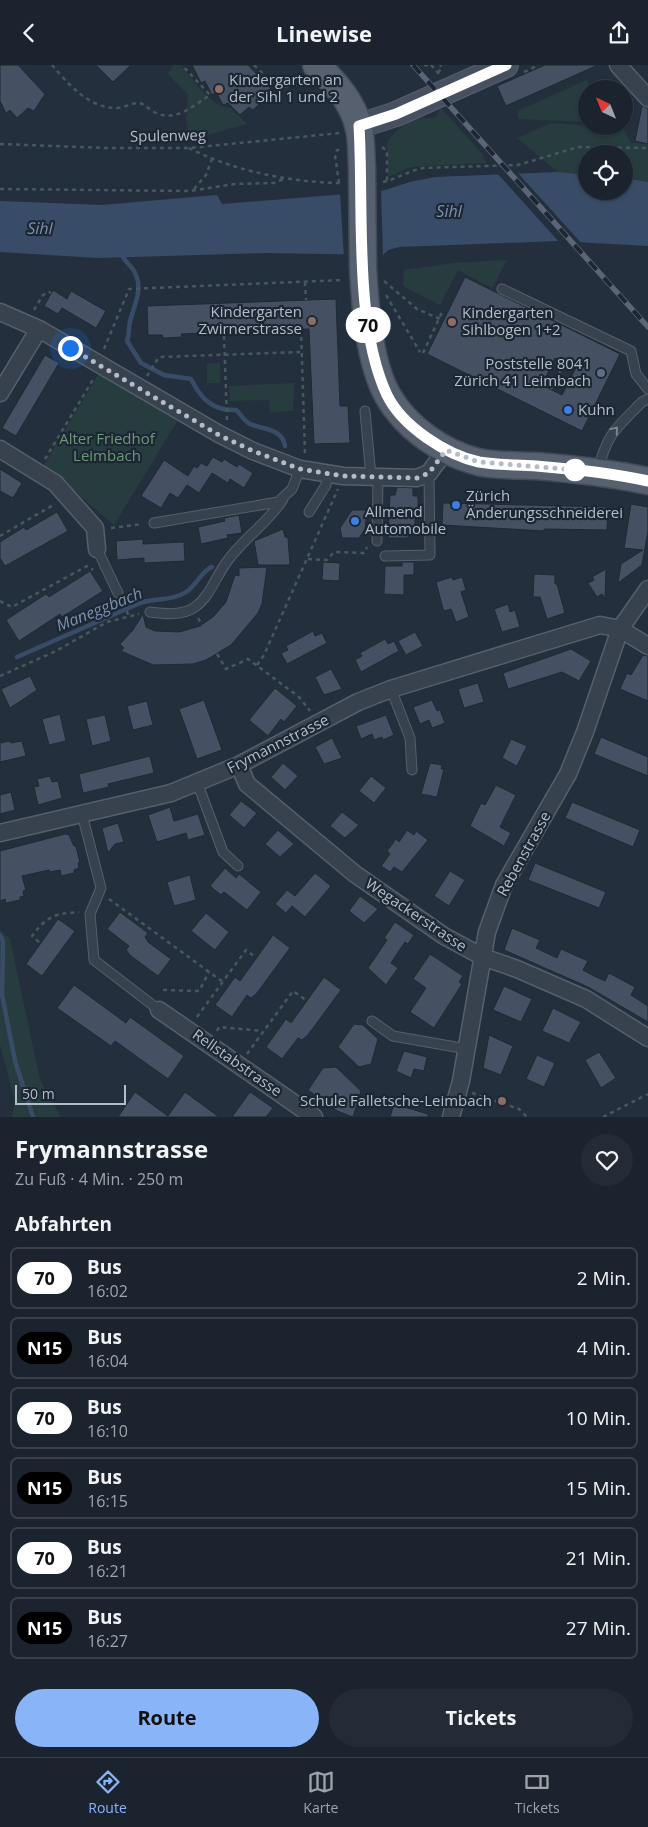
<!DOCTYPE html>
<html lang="de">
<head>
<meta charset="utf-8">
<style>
  body { margin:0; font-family:"Open Sans",sans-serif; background:#242b36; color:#f1f3f6; height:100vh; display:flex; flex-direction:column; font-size:19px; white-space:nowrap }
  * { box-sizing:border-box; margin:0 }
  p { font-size:16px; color:#a0a4aa }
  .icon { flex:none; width:28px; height:28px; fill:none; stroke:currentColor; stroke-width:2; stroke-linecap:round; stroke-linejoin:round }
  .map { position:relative; height:1052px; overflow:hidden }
  .sheet { display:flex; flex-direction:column; background:#1b232e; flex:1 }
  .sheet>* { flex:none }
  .badge { padding:0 10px; border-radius:16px; font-size:18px; line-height:32px }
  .needle { width:32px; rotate:317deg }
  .tools { position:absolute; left:578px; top:15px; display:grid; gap:10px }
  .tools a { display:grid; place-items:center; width:55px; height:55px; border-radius:50%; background:#1b232e; box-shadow:0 1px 4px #0004,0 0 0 1px #39404a; font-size:25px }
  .scale { position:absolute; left:15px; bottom:12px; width:111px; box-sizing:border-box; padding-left:5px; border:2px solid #b4bcc9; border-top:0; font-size:14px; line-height:18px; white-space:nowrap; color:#b4bcc9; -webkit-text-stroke:4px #1d2633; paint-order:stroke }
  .you { position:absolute; width:25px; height:25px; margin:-12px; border:4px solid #fff; border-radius:50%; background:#1a73e8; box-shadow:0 0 0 8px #1a73e833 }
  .map>.badge { position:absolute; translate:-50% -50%; box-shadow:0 0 0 2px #fff }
  h2 { padding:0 15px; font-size:19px; line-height:45px }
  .round { display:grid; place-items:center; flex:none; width:52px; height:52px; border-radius:26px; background:#242b36 }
  .overview { display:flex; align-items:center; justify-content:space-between; height:85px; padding:0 15px }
  h1 { font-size:24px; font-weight:700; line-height:38px }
  .cta { display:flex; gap:10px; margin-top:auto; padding:10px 15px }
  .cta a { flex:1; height:58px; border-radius:30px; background:#8ab4f8; color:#111; font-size:20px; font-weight:700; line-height:58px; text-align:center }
  .cta a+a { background:#242b36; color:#f1f3f6 }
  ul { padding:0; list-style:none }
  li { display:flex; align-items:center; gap:15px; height:62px; margin:0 10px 8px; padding:0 5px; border:2px solid #39404a; border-radius:8px }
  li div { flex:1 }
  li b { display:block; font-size:19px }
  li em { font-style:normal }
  li .badge { min-width:55px; font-weight:700; text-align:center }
  header { display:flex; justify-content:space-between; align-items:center; height:65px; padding:0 15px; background:#1b232e; font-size:22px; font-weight:700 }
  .tab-bar { display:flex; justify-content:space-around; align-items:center; height:70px; border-top:1px solid #39404a; background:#1b232e; font-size:14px; color:#a0a4aa }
  .tab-bar a { display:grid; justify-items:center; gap:2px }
  .tab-bar .current { color:#8ab4f8 }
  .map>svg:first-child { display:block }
</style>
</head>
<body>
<header><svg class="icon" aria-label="back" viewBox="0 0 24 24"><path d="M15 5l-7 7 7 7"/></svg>Linewise<svg class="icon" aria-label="share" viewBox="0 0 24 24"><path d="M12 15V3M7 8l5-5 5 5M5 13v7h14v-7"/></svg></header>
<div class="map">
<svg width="648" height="1052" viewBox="0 0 648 1052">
  <rect width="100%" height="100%" fill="#242f3e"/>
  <path fill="#263c3f" d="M173,0h8c12,14 30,43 50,43l16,16 -57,16 -4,-20 2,-25 -20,-21z
    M586,15l8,9h-8v33l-68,-3v-8z
    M441,43l43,48 -2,1 5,6 -76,4 -23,10 -1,-35c5,-8 23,-24 33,-24 6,-1 8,2 16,-1z
    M551,58l72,5 8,15 17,1v38l-24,-4v-24h-38v21l-28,-3 -41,-34z
    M507,195l-15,28 -34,-18 -18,35 -37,-19 1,-16 49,-7z
    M207,298h13v20h-13z
    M99,308l79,47 -64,105 -70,-60z
    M294,318l-1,28 -23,1 -1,-12 -39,1 -1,-15z
    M0,865l10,9 30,141 21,37h-49l3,-16 -15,-56z"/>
  <path fill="#394c67" d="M558,107l28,3v16h38v-13l24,4v64l-90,-5 -159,6 -11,3 -5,5 -117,-2 -168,5 -98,-6v-51l102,4 115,-10 5,9 160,-13 28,-9 25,-5z"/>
  <path fill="#242f3e" d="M516,106l67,74 -23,-2 -64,-71z
    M381,123l2,69 -39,1 -4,-66z"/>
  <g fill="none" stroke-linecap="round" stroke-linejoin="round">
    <path stroke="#394c67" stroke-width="4.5" d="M121,189c4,8 11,12 14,19 8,16 0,30 -4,45 -3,8 -1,15 -4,23l14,22 23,12 27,4c10,20 22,32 45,31 5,4 8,11 14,14 14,6 32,4 35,22
      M17,592l123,-54c15,-5 33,-2 46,-11 10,-6 16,-22 26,-25
      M0,870l3,6 -1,54 13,66 18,56"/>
  </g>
  <path fill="#455162" stroke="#1f2835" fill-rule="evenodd" d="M0,0h18l27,29 -11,17 -6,-3 -11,10 -7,-8 -4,3 -6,-12z
    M96,0h35l-18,17z
    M192,0h56l25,26 -20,19 -4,-3 -9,8 -12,-12 -5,2 -7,-13 -4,3 -7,-14 -4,2z
    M545,0h53l-92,41 -9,-20z
    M642,41l6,2v36l-13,-3z
    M465,212l155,77 -38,77 -155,-77zM555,293l21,10 -14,27 -20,-10z
    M53,225l14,9 4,-8 35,20 -10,17 -34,-20 -4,6 -14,-8z
    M336,234l4,107h8l2,37 -36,1 -5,-115 -36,1v4h-19v-3l-27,1 1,3 -20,1v-3l-27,1 1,3 -19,1 -1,-3h-14l-1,-29z
    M45,290l14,8 -43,73 -14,-8z
    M213,392l9,5 2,-3 13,8 2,-3 14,9 -9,15 -14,-9 -2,4 -16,-10 -13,20 -12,-8 -9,13 -8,-5 -9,15 -20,-12 23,-36 24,16 6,-10 3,2 4,-5 6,3z
    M0,404l22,14 -9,15 -13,-7z
    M397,422l16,1v8h5v12l-3,1v23h-7v6h-20l2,-43h5z
    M443,438l165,4 -1,23 -63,-1v2l-102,-6z
    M631,439l17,3v24l-6,34 -24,18 3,-19 22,-14 -19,-2z
    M352,445h15l-2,19 -6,9h-17l-2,-10z
    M57,447l11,19 -63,35 -5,-8v-16l24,-15 2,3z
    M239,450l3,18 -15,2 1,3 -27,6 -3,-17 27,-6 -1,-3z
    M283,464l2,8 3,1 2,27h-32l-4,-24z
    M143,474v5l41,-2 1,19 -41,2v-5l-27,2 -1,-19z
    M323,497l17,1 -1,18 -17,-1z
    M402,497h12v13h-10v20l-20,-1 1,-28h17z
    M267,502l-5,37 -4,9 -27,32 -25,15 -13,4 -40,1 -32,-14 3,-3 -4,-4 13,-14 10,-16 3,13 9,4 24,1 21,-6 14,-10 12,-14 9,-27 4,1v-8z
    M606,504l-1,30 -3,-5 -5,3 -9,-14 6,-3 -2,-3z
    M90,506l13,20 -41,26 -2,-3 -41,27 -13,-21 40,-26 3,3z
    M534,509l21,1v9h2l8,29 -18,6 -7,-22h-7z
    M452,512l1,3 9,-3 4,13 -5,2 8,25 -13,5 -5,-13 -7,2 -1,-2 -7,-27z
    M508,539l2,8 5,-2 5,17 -18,5 -8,-23z
    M313,566l2,5 7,-3 5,10 -40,21 -6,-11 7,-3 -2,-4z
    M415,567l8,14 -17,9 -8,-14z
    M385,574l3,5 6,-3 5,10 -38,21 -6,-12 7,-4 -2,-3z
    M571,584l20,12 -12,20 -17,-9 -54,17 -5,-16z
    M643,590l5,1v45l-28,-12 7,-16 4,2z
    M331,604l11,20 -18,6 -9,-18z
    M30,611l7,14 -27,18 -9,-19z
    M478,618l6,19 -20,6 -6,-19z
    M275,623l22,18 -13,16 -3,-3 -13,17 -19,-16z
    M204,635l18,50 -25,9 -18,-50z
    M432,635l5,11 3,-1 5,13 -13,5 -3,-8 -9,4 -7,-17z
    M147,636l6,24 -20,5 -6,-24z
    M60,649l6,27 -17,4 -7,-26z
    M105,650l6,26 -19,5 -6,-27z
    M386,650l8,20 -11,5 -1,-3 -8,3 -2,-6 -11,5 -5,-13z
    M601,672l47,20v19l-54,-22z
    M332,673l10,20 -18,6 -9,-17z
    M511,674l16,7 -10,20 -15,-8z
    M10,676l1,2 11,-2 4,15 -26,6v-19z
    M150,691l4,17 -46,11 1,3 -26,6 -4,-19z
    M283,698l15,13 -13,14 -14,-13z
    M430,698l12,2 -1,4h3l-7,28 -16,-3z
    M50,711l2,6 6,-1 4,17 -24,7 -4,-18 5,-1 -2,-7z
    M371,711l15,12 -12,15 -15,-12z
    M496,720l20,10 -16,32 11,6 -7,13 -34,-20 11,-23 4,2z
    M11,727l4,18 -15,4v-19z
    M241,736l16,12 -13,15 -15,-13z
    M572,737l68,28 -7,17 -68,-29z
    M170,742l4,14 24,-7 7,21 -17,5 -2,-7 -29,9 -9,-27z
    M342,747l17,13 -14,13 -15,-12z
    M118,758l6,19 -9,2 -7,9 -6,-25z
    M278,765l16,14 -14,13 -15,-13z
    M407,765l7,5 2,-4 12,9 -26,32 -8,-5 -4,5 -9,-6 9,-12 -3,-3 9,-12 3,3z
    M65,769l4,1 5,11h2l4,17h-2l1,5 -5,2v3l-13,3 -1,-6 -10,2 -1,-2 -27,6 4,14 -3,1 1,5 -4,1v3l-14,3 -1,-4 -5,2v-50z
    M535,798l71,29 -7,16 -71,-28z
    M225,803l11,10 3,-4 22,18 -14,18 -23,-18 -3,3 -11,-9z
    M450,806l15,9 -16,26 -15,-10z
    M315,808l16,13 -26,31 -13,-11 -6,7 -11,-9 12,-14 8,6z
    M190,810l6,25 -22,6 -7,-24z
    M360,831l18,13 -14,14 -15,-12z
    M120,847l28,21 -3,4 3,5 23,17 -13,17 -27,-20 -5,-6 3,-4 -22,-17z
    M206,848l23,19 -14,18 -24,-19z
    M58,854l17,12 -33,45 -16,-12z
    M395,857l19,13 -6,9 -3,-2 -14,21 7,5 -12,17 -18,-17 19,-28 -3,-2z
    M512,863l28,12 -4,8 21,10 4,-9 27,12 -5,9 11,6 11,5 4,-8 26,14 -4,8 17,11v16l-60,-35 -84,-37z
    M273,870l17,13 -33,45 -6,5 -4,-3 -15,22 -17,-12 20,-28 5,4z
    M430,889l33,22 -4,6 3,2 -28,44 -24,-16 16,-24 -13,-9z
    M324,912l17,13 -33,45 -6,5 -4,-2 -16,21 -16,-12 20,-28 5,4z
    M74,920l52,38 4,-6 54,39 -16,23 -53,-38 -4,5 -54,-38z
    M504,921l28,13 -11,23 -28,-12z
    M553,943l28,14 -12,21 -27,-12z
    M354,959l9,1 15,14 -7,25 -12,3 -21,-20z
    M489,970l24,11 -12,29 -18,-7z
    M404,986l23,6 -3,14 -10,-2 -3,9 -15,-7z
    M599,987l17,26 -15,10 -16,-28z
    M537,990l18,8 -11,24 -18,-8z
    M336,1002l25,24 -8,26 -16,-6 -29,-21 15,-22z
    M135,1027l33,24 17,-24 34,25h-101z
    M250,1027l23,16 -7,9h-34z
    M394,1039l34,10v3h-38z"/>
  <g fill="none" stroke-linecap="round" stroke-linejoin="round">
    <defs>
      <path id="service" d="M502,224l129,62 5,23 12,15
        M365,346l6,66
        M598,406c8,-36 18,-43 44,-69l6,-3
        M309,447l17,-27 1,-11
        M154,458l124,-21 14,-13 8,-20
        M377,476l1,-64
        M97,484l21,44
        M385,491l45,-1 -1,-82
        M150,547c15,2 32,4 45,-5 14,-10 20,-28 29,-41 16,-26 43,-41 59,-67
        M391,624l19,49 2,32
        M197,717l26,70 15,14
        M84,757l17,66 -11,26 4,46 65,50
        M372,956l21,15 74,13"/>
      <path id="minor" d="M618,0l30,33
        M0,247l39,17 180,105 34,17 47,18 43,7 74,2 12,-5 17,-23
        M0,328l39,-64
        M0,384l55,34 40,45 2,21
        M239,700l8,19 108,90 89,62 39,21 34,12 69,30 62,39
        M0,768l171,-40 68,-28 119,-63 33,-13 209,-64 20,4 28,17
        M159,945l155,107
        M451,1052l10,-36 26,-149 17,-47 64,-111 17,-42 35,-103 28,-40"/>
      <path id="secondary" d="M359,61l37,-12 110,-49"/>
      <path id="primary" d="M316,0c18,16 36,36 42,60 4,13 3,29 4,43
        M363,202c2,38 6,96 25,129 19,33 55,57 90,66 18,4 39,3 57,4 38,3 75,7 113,15"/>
    </defs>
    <use href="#service" stroke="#565f6c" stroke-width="11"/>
    <use href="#minor" stroke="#565f6c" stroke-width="19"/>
    <use href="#secondary" stroke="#565f6c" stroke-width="26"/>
    <use href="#primary" stroke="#414a57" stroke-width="29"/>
    <path stroke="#44595c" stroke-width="2.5" stroke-dasharray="4 4" stroke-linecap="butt" d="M52,0c16,19 37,43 64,43 8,0 15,-5 22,-5 7,0 11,7 16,9 21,11 39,-6 56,-17l-28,-30
      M254,0l23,23 26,-4
      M424,0l7,1
      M431,0l9,10
      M524,7l15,-7
      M438,8l4,-6 -2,-2
      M0,79l106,4h83l151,-15
      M382,82l5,4v30
      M189,83c44,23 105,35 154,35
      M383,117c14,-3 25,-11 40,-14l95,-3 60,-18 70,1
      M339,118l-4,-28 2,-5h5
      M0,124l190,2 44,-7 40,-1 12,-5
      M194,124l12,-14 6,-16
      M384,216l33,28 23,10
      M305,217l1,18
      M386,230l34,57
      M34,245l9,-15 6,-3 2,1
      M301,264l4,126
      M224,271l3,85
      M104,284l25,-60 214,-9
      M423,288l20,-43
      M147,311l12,-19 141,-5
      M551,324l14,-26
      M45,394l49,-81
      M111,463l31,-4
      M0,471l55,-32
      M308,494l19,1 7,-8 30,1 3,-6
      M0,536l12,6 75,-41 6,4
      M123,539l6,12
      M198,553l4,7
      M217,589l9,15 22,-10 51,38 11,14
      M257,600l7,-10 74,-166
      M0,611l56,-25 51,-29 32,-8
      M109,834l114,83
      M39,877l-7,-6c15,-20 22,-22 47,-24
      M163,925l36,1 10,-19
      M197,952l49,-67 9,7
      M217,966l2,-4 44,4
      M247,989l46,-63 13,9
      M472,1028l47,16 8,8
      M603,1052l45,-23"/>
    <use href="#service" stroke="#38414e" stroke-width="9"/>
    <use href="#minor" stroke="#38414e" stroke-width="16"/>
    <use href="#secondary" stroke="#465061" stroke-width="24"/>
    <use href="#primary" stroke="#56606e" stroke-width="26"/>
    <defs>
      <path id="rail" d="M413,0l235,262"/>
    </defs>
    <use href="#rail" stroke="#5a6575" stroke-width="5.5"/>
    <use href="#rail" stroke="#1d2633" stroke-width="4" stroke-dasharray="11" stroke-linecap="butt"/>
    <defs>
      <path id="primary-bridge" d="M362,103l1,99"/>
    </defs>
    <use href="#primary-bridge" stroke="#414a57" stroke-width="29" stroke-linecap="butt"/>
    <use href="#primary-bridge" stroke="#56606e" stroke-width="26"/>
  </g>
  <defs><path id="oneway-chevron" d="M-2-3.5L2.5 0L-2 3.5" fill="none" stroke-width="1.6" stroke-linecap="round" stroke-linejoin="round" transform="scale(1.25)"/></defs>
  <use stroke="#7c8592" href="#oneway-chevron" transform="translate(615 365) rotate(-50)"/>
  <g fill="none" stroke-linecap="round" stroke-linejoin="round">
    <defs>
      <path id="line" d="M506,0l-110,49 -37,12c5,81 -6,196 28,269 15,31 59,60 92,67 18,3 39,3 57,4 38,3 75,7 112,15"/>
    </defs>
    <use href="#line" stroke="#fff" stroke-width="11"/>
    <use href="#line" stroke="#fff" stroke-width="8"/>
    <path stroke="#b4bcc9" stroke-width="5" stroke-dasharray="0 9" d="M70,283l149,87 34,16 47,18 43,7 74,2 12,-5 17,-23 33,12 96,8"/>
  </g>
  <g fill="#8d6e63" stroke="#1d2633" stroke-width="2">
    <circle cx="219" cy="24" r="5"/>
    <circle cx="312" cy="256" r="5"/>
    <circle cx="452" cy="257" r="5"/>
    <circle cx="502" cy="1036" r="5"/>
  </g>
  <circle fill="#5c6f8a" stroke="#1d2633" stroke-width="2" cx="601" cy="308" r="5"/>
  <g fill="#3f7fe0" stroke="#1d2633" stroke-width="2">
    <circle cx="568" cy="345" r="5"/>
    <circle cx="456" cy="440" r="5"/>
    <circle cx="355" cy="456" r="5"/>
  </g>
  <circle fill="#fff" stroke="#fff" stroke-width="2.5" cx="575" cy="405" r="10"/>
  <g text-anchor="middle" stroke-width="4.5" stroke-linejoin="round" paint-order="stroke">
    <g font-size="15" fill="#b4bcc9" stroke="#1d2633" text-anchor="start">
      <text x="229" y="20">Kindergarten an<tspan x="229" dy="17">der Sihl 1 und 2</tspan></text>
      <text x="302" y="252" text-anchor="end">Kindergarten<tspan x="302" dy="17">Zwirnerstrasse</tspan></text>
      <text x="462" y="253">Kindergarten<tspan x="462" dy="17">Sihlbogen 1+2</tspan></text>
      <text x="591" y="304" text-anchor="end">Poststelle 8041<tspan x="591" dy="17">Zürich 41 Leimbach</tspan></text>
      <text x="578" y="350">Kuhn</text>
      <text x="466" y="436">Zürich<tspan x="466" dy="17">Änderungsschneiderei</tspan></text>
      <text x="365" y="452">Allmend<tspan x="365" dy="17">Automobile</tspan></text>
      <text x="492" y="1041" text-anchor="end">Schule Falletsche-Leimbach</text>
    </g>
    <g font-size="15" fill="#b4bcc9" stroke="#1d2633">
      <text transform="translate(168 71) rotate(-1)" y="5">Spulenweg</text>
      <text transform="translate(278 679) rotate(-27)" y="5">Frymannstrasse</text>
      <text transform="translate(524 789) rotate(-61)" y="5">Rebenstrasse</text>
      <text transform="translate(416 850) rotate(34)" y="5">Wegackerstrasse</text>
      <text transform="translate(237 998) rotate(35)" y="5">Rellstabstrasse</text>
    </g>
    <g font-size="15" fill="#6b9a76" stroke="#1d2633">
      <text x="107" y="379">Alter Friedhof<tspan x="107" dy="17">Leimbach</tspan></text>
    </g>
    <g font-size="16" font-style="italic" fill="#7c92b1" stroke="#1d2633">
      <text x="449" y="152">Sihl</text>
      <text transform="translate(40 163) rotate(1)" y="6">Sihl</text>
      <text transform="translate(99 544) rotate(-22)" y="6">Maneggbach</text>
    </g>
  </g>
</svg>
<div class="tools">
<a><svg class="needle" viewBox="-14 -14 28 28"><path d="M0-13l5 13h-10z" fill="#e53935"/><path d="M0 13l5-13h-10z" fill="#a0a4aa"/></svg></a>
<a><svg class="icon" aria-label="locate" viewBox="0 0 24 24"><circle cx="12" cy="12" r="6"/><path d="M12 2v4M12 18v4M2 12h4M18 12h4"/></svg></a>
</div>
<div class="scale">50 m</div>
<div class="you" style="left:70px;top:283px"></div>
<b class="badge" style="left:368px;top:260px;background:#fff;color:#111">70</b>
</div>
<section class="sheet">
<div class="overview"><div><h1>Frymannstrasse</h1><p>Zu Fuß · 4 Min. · 250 m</p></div><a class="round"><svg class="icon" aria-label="heart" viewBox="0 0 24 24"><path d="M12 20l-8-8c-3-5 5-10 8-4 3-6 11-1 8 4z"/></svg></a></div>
<h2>Abfahrten</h2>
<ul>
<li><span class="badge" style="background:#fff;color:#111">70</span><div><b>Bus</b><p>16:02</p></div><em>2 Min.</em></li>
<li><span class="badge" style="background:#000;color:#fff">N15</span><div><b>Bus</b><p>16:04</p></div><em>4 Min.</em></li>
<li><span class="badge" style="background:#fff;color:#111">70</span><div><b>Bus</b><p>16:10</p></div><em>10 Min.</em></li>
<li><span class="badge" style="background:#000;color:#fff">N15</span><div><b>Bus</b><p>16:15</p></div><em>15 Min.</em></li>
<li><span class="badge" style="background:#fff;color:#111">70</span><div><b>Bus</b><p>16:21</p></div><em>21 Min.</em></li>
<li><span class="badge" style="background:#000;color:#fff">N15</span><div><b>Bus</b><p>16:27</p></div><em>27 Min.</em></li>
</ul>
<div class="cta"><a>Route</a><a>Tickets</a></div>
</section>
<nav class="tab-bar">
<a class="current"><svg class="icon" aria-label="directions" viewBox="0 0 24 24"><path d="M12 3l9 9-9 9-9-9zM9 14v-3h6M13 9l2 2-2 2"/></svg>Route</a>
<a><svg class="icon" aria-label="map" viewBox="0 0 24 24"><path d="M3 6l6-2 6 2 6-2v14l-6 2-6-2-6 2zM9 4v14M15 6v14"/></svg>Karte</a>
<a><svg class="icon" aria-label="tickets" viewBox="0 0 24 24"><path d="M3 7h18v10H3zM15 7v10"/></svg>Tickets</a>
</nav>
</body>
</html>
